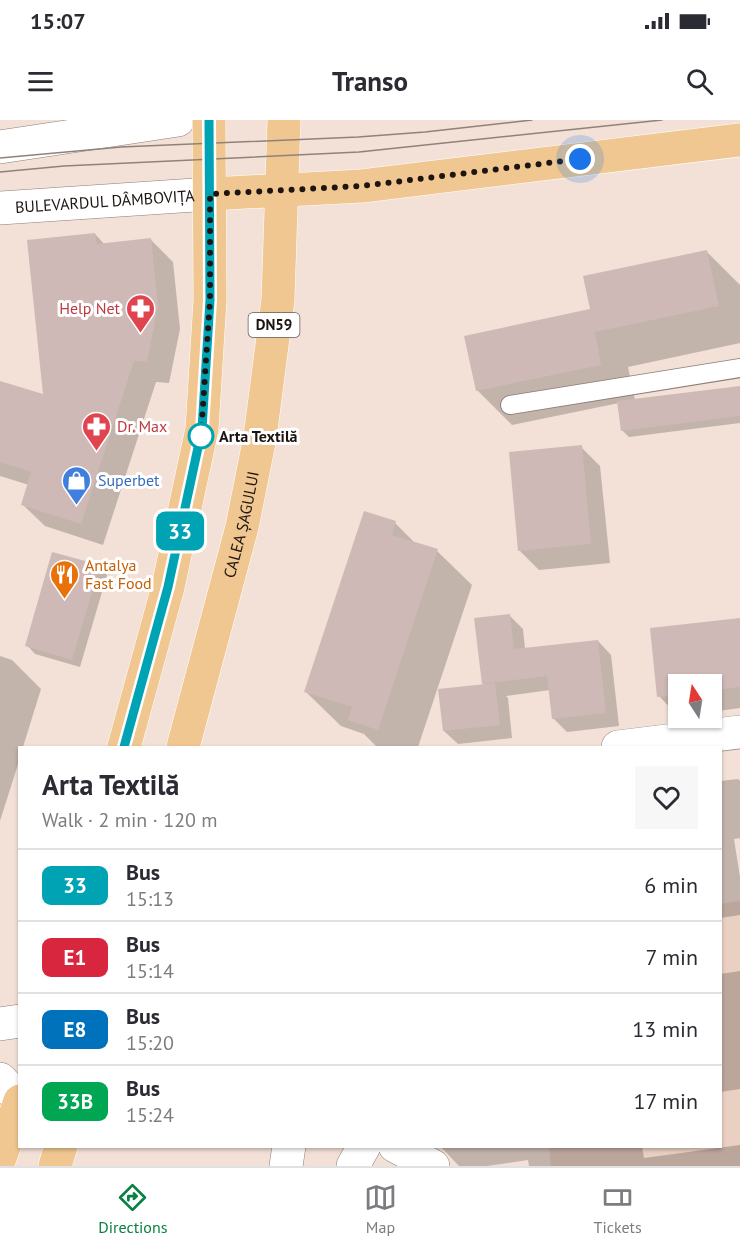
<!DOCTYPE html>
<html lang="en">
<head>
<meta charset="utf-8">
<style>
  body { margin:0; font-family:"PT Sans",sans-serif; background:#f7f7f7; color:#2b2b33; height:100vh; display:flex; flex-direction:column; font-size:22px; white-space:nowrap }
  * { box-sizing:border-box; margin:0 }
  p { font-size:20px; color:#7c7c81 }
  .icon { flex:none; width:33px; height:33px; fill:none; stroke:currentColor; stroke-width:2; stroke-linecap:round; stroke-linejoin:round }
  .map { position:relative; flex:1; overflow:hidden }
  .drawer { position:absolute; left:18px; top:626px; width:704px; height:402px; display:flex; flex-direction:column; background:#fff; border-radius:0px; box-shadow:0 2px 4px #0004 }
  .drawer>* { flex:none }
  .badge { padding:0 12px; border-radius:9px; font-size:21px; line-height:39px }
  .needle { width:39px; rotate:348deg }
  .buttons { position:absolute; left:668px; top:554px; display:grid; gap:12px }
  .buttons a { display:grid; place-items:center; width:54px; height:54px; border-radius:0px; background:#fff; box-shadow:0 2px 4px #0004; font-size:30px }
  .you { position:absolute; width:30px; height:30px; margin:-15px; border:4px solid #fff; border-radius:50%; background:#1a73e8; box-shadow:0 0 0 9px #1a73e833 }
  .map>.badge { position:absolute; translate:-50% -50%; box-shadow:0 0 0 3px #fff }
  .round { display:grid; place-items:center; flex:none; width:63px; height:63px; border-radius:0px; background:#f7f7f7 }
  .overview { display:flex; align-items:center; justify-content:space-between; height:102px; padding:0 24px }
  h1 { font-size:28px; font-weight:700; line-height:45px }
  ul { padding:0; list-style:none }
  li { display:flex; align-items:center; gap:18px; height:72px; padding:0 24px; border-top:2px solid #e1e1e2 }
  li div { flex:1 }
  li b { display:block; font-size:22px }
  li em { font-style:normal }
  li .badge { min-width:66px; font-weight:700; text-align:center }
  .status { display:flex; justify-content:space-between; align-items:center; height:42px; padding:0 30px; background:#fff; direction:ltr }
  .status svg { height:16px; fill:currentColor }
  header { display:flex; justify-content:space-between; align-items:center; height:78px; padding:0 24px; background:#fff; font-size:27px; font-weight:700 }
  .dock { display:flex; justify-content:space-around; align-items:center; height:84px; border-top:2px solid #e1e1e2; background:#fff; font-size:16px; color:#7c7c81 }
  .dock a { display:grid; justify-items:center; gap:3px }
  .dock .active { color:#0b8043 }
  .map>svg:first-child { display:block }
</style>
</head>
<body>
<div class="status"><b>15:07</b><svg viewBox="0 0 49 12"><path d="M0 12V9h3v3zM5 12V6h3v6zM10 12V3h3v9zM15 12V0h3v12zM26 1h20v11H26zM47 4h2v5h-2z"/></svg></div>
<header><svg class="icon" aria-label="menu" viewBox="0 0 24 24"><path d="M4 6h16M4 12h16M4 18h16"/></svg>Transo<svg class="icon" aria-label="search" viewBox="0 0 24 24"><circle cx="10" cy="10" r="6"/><path d="M15 15l6 6"/></svg></header>
<div class="map">
<svg width="740" height="1046" viewBox="0 0 740 1046">
  <rect width="100%" height="100%" fill="#f3e0d6"/>
  <path fill="#ead0c3" d="M740,781v265h-189l-2,-20h171v-242z"/>
  <path fill="#0003" d="M95,114l10,11 46,-5 22,22 7,67 -11,54 -13,-1 -53,163 -58,-19 -23,-22 7,-19 -29,-9v-94l44,14z
    M707,132l33,33v58l-112,24 7,33 105,-12v35l-111,14 -7,-7 -3,-27 -107,22 -35,-35 114,-80z
    M581,327l19,19 10,97 -71,7 -19,-19z
    M395,403l21,21 21,7 35,34 -54,162h-41l-13,-13 -23,-8 -35,-34z
    M99,446l8,9 -27,92 -45,-13 -8,-9z
    M510,496l13,13 2,20 73,-8 13,14 8,71 -52,6 -14,-14 -3,-28 -44,6 2,2 4,40 -54,6 -14,-13 41,-46 -2,-2z
    M740,499v89l-29,4v-28h-33v32l-19,-20z
    M0,536l12,4 29,29 -18,58h-3v11l-20,63z
    M738,659l2,2v57l-6,1 6,38v38l-20,3v-137z
    M740,851v118l-20,3v-118z
    M740,1025v21h-211l-1,-6 -41,6h-28l-19,-20h202l2,12z"/>
  <path fill="#ceb9b7" d="M95,113l2,11 54,-6 7,68 -11,56 -13,-1 -53,163 -60,-19 10,-33 -31,-10v-81l43,13 -16,-154z
    M707,130l12,56 -124,26 6,33 -125,26 -12,-55 126,-27 -7,-33z
    M740,266v30l-119,15 -4,-30z
    M582,325l9,99 -73,7 -9,-99z
    M364,391l32,10 -4,14 46,14 -60,181 -30,-10 4,-13 -48,-15z
    M52,432l48,13 -28,95 -47,-14z
    M510,494l4,35 84,-9 8,73 -54,6 -5,-43 -65,8 -8,-66z
    M740,498v69l-29,4v-7h-33v11l-21,2 -7,-69z
    M495,563l5,42 -57,6 -5,-42z"/>
  <g fill="none" stroke-linecap="round" stroke-linejoin="round">
    <defs>
      <path id="service" d="M510,285l230,-37"/>
      <path id="minor" d="M618,627l122,-15
        M0,904l20,-3
        M0,959l20,21
        M395,1026l38,20
        M286,1046l3,-20
        M353,1046l11,-20"/>
      <g id="secondary">
        <path d="M0,27l178,-27"/>
        <path id="s1" d="M0,88l210,-14"/>
      </g>
      <g id="primary">
        <path d="M210,74l152,-8 378,-46"/>
        <path d="M124,627l44,-160 34,-158 8,-129 -1,-180"/>
        <path id="s2" d="M183,627l59,-220 18,-90 18,-138 6,-179"/>
        <path d="M0,1038l20,-57"/>
        <path d="M55,1046l6,-20"/>
      </g>
    </defs>
    <use href="#service" stroke="#8e7e75" stroke-width="20"/>
    <use href="#minor" stroke="#8e7e75" stroke-width="34"/>
    <use href="#secondary" stroke="#8e7e75" stroke-width="34"/>
    <use href="#primary" stroke="#fff" stroke-width="34"/>
    <use href="#service" stroke="#fff" stroke-width="18"/>
    <use href="#minor" stroke="#fff" stroke-width="33"/>
    <use href="#secondary" stroke="#fff" stroke-width="33"/>
    <use href="#primary" stroke="#f0c790" stroke-width="33"/>
    <path stroke="#8f827b" stroke-width="1.5" d="M0,38l121,-11 237,-10 67,-5 107,-12
      M0,52l64,-6 295,-14 303,-32"/>
  </g>
  <g fill="none" stroke-linecap="round" stroke-linejoin="round">
    <defs>
      <path id="line" d="M124,627l44,-160 34,-158 8,-129 -1,-180"/>
    </defs>
    <use href="#line" stroke="#fff" stroke-width="14"/>
    <use href="#line" stroke="#00a3b4" stroke-width="9"/>
    <path stroke="#1c1512" stroke-width="6" stroke-dasharray="0 10.8" d="M201,316l9,-136v-106l152,-8 218,-27"/>
  </g>
  <defs>
    <symbol id="pharmacy-pin" viewBox="-11 -11 22 30"><path d="M0 17L-7.5 6A9.5 9.5 0 1 1 7.5 6Z" fill="#e0444e" stroke="#fff"/><path d="M-2-6h4v4h4v4h-4v4h-4v-4h-4v-4h4Z" fill="#fff"/></symbol>
    <symbol id="shop-pin" viewBox="-11 -11 22 30"><path d="M0 17L-7.5 6A9.5 9.5 0 1 1 7.5 6Z" fill="#3f7fe0" stroke="#fff"/><path d="M-5-2.5h2.3a2.7 3.5 0 0 1 5.4 0H5L5.5 6h-11ZM-1.5-2.5h3a1.5 2.3 0 0 0-3 0Z" fill="#fff"/></symbol>
    <symbol id="restaurant-pin" viewBox="-11 -11 22 30"><path d="M0 17L-7.5 6A9.5 9.5 0 1 1 7.5 6Z" fill="#e8710a" stroke="#fff"/><path d="M-5-6h1v4h1v-4h1v4h1v-4h1v5L-1.5 .5V6h-2V.5L-5-1ZM5-6V6H3V1.5H1.5Q1.5-4 5-6Z" fill="#fff"/></symbol>
  </defs>
  <g fill-rule="evenodd">
    <use href="#pharmacy-pin" x="124" y="172" width="33" height="45"/>
    <use href="#pharmacy-pin" x="80" y="290" width="33" height="45"/>
    <use href="#shop-pin" x="60" y="344" width="33" height="45"/>
    <use href="#restaurant-pin" x="48" y="438" width="33" height="45"/>
  </g>
  <circle fill="#fff" stroke="#00a3b4" stroke-width="3" cx="201" cy="316" r="12"/>
  <g text-anchor="middle" stroke-width="6" stroke-linejoin="round" paint-order="stroke">
    <rect fill="#fff" stroke="#605b59" stroke-width="1.5" x="248.5" y="193" width="51" height="24" rx="4.5"/>
    <g font-size="15" font-weight="bold" fill="#1c1512">
      <text x="274" y="210">DN59</text>
    </g>
    <g font-size="16" fill="#1c1512" stroke="#fff">
      <text dy="6" stroke="none"><textPath href="#s1" startOffset="105">BULEVARDUL DÂMBOVIȚA</textPath></text>
      <text dy="6" stroke="none"><textPath href="#s2" startOffset="230">CALEA ȘAGULUI</textPath></text>
    </g>
    <g font-size="16" fill="#be3a42" stroke="#fff" text-anchor="end">
      <text x="120" y="194">Help Net</text>
      <text x="117" y="312" text-anchor="start">Dr. Max</text>
    </g>
    <g font-size="16" font-weight="bold" fill="#1c1512" stroke="#fff" text-anchor="start">
      <text x="219" y="322">Arta Textilă</text>
    </g>
    <g font-size="16" fill="#366cbe" stroke="#fff" text-anchor="start">
      <text x="98" y="366">Superbet</text>
    </g>
    <g font-size="16" fill="#c56008" stroke="#fff" text-anchor="start">
      <text x="85" y="451">Antalya<tspan x="85" dy="18">Fast Food</tspan></text>
    </g>
  </g>
</svg>
<div class="buttons">
<a><svg class="needle" viewBox="-14 -14 28 28"><path d="M0-13l5 13h-10z" fill="#e53935"/><path d="M0 13l5-13h-10z" fill="#7c7c81"/></svg></a>
</div>
<div class="you" style="left:580px;top:39px"></div>
<b class="badge" style="left:180px;top:411px;background:#00a3b4;color:#fff">33</b>
<section class="drawer">
<div class="overview"><div><h1>Arta Textilă</h1><p>Walk · 2 min · 120 m</p></div><a class="round"><svg class="icon" aria-label="heart" viewBox="0 0 24 24"><path d="M12 20l-8-8c-3-5 5-10 8-4 3-6 11-1 8 4z"/></svg></a></div>
<ul>
<li><span class="badge" style="background:#00a3b4;color:#fff">33</span><div><b>Bus</b><p>15:13</p></div><em>6 min</em></li>
<li><span class="badge" style="background:#d7263d;color:#fff">E1</span><div><b>Bus</b><p>15:14</p></div><em>7 min</em></li>
<li><span class="badge" style="background:#0072bc;color:#fff">E8</span><div><b>Bus</b><p>15:20</p></div><em>13 min</em></li>
<li><span class="badge" style="background:#00a651;color:#fff">33B</span><div><b>Bus</b><p>15:24</p></div><em>17 min</em></li>
</ul>
</section>
</div>
<nav class="dock">
<a class="active"><svg class="icon" aria-label="directions" viewBox="0 0 24 24"><path d="M12 3l9 9-9 9-9-9zM9 14v-3h6M13 9l2 2-2 2"/></svg>Directions</a>
<a><svg class="icon" aria-label="map" viewBox="0 0 24 24"><path d="M3 6l6-2 6 2 6-2v14l-6 2-6-2-6 2zM9 4v14M15 6v14"/></svg>Map</a>
<a><svg class="icon" aria-label="tickets" viewBox="0 0 24 24"><path d="M3 7h18v10H3zM15 7v10"/></svg>Tickets</a>
</nav>
</body>
</html>
